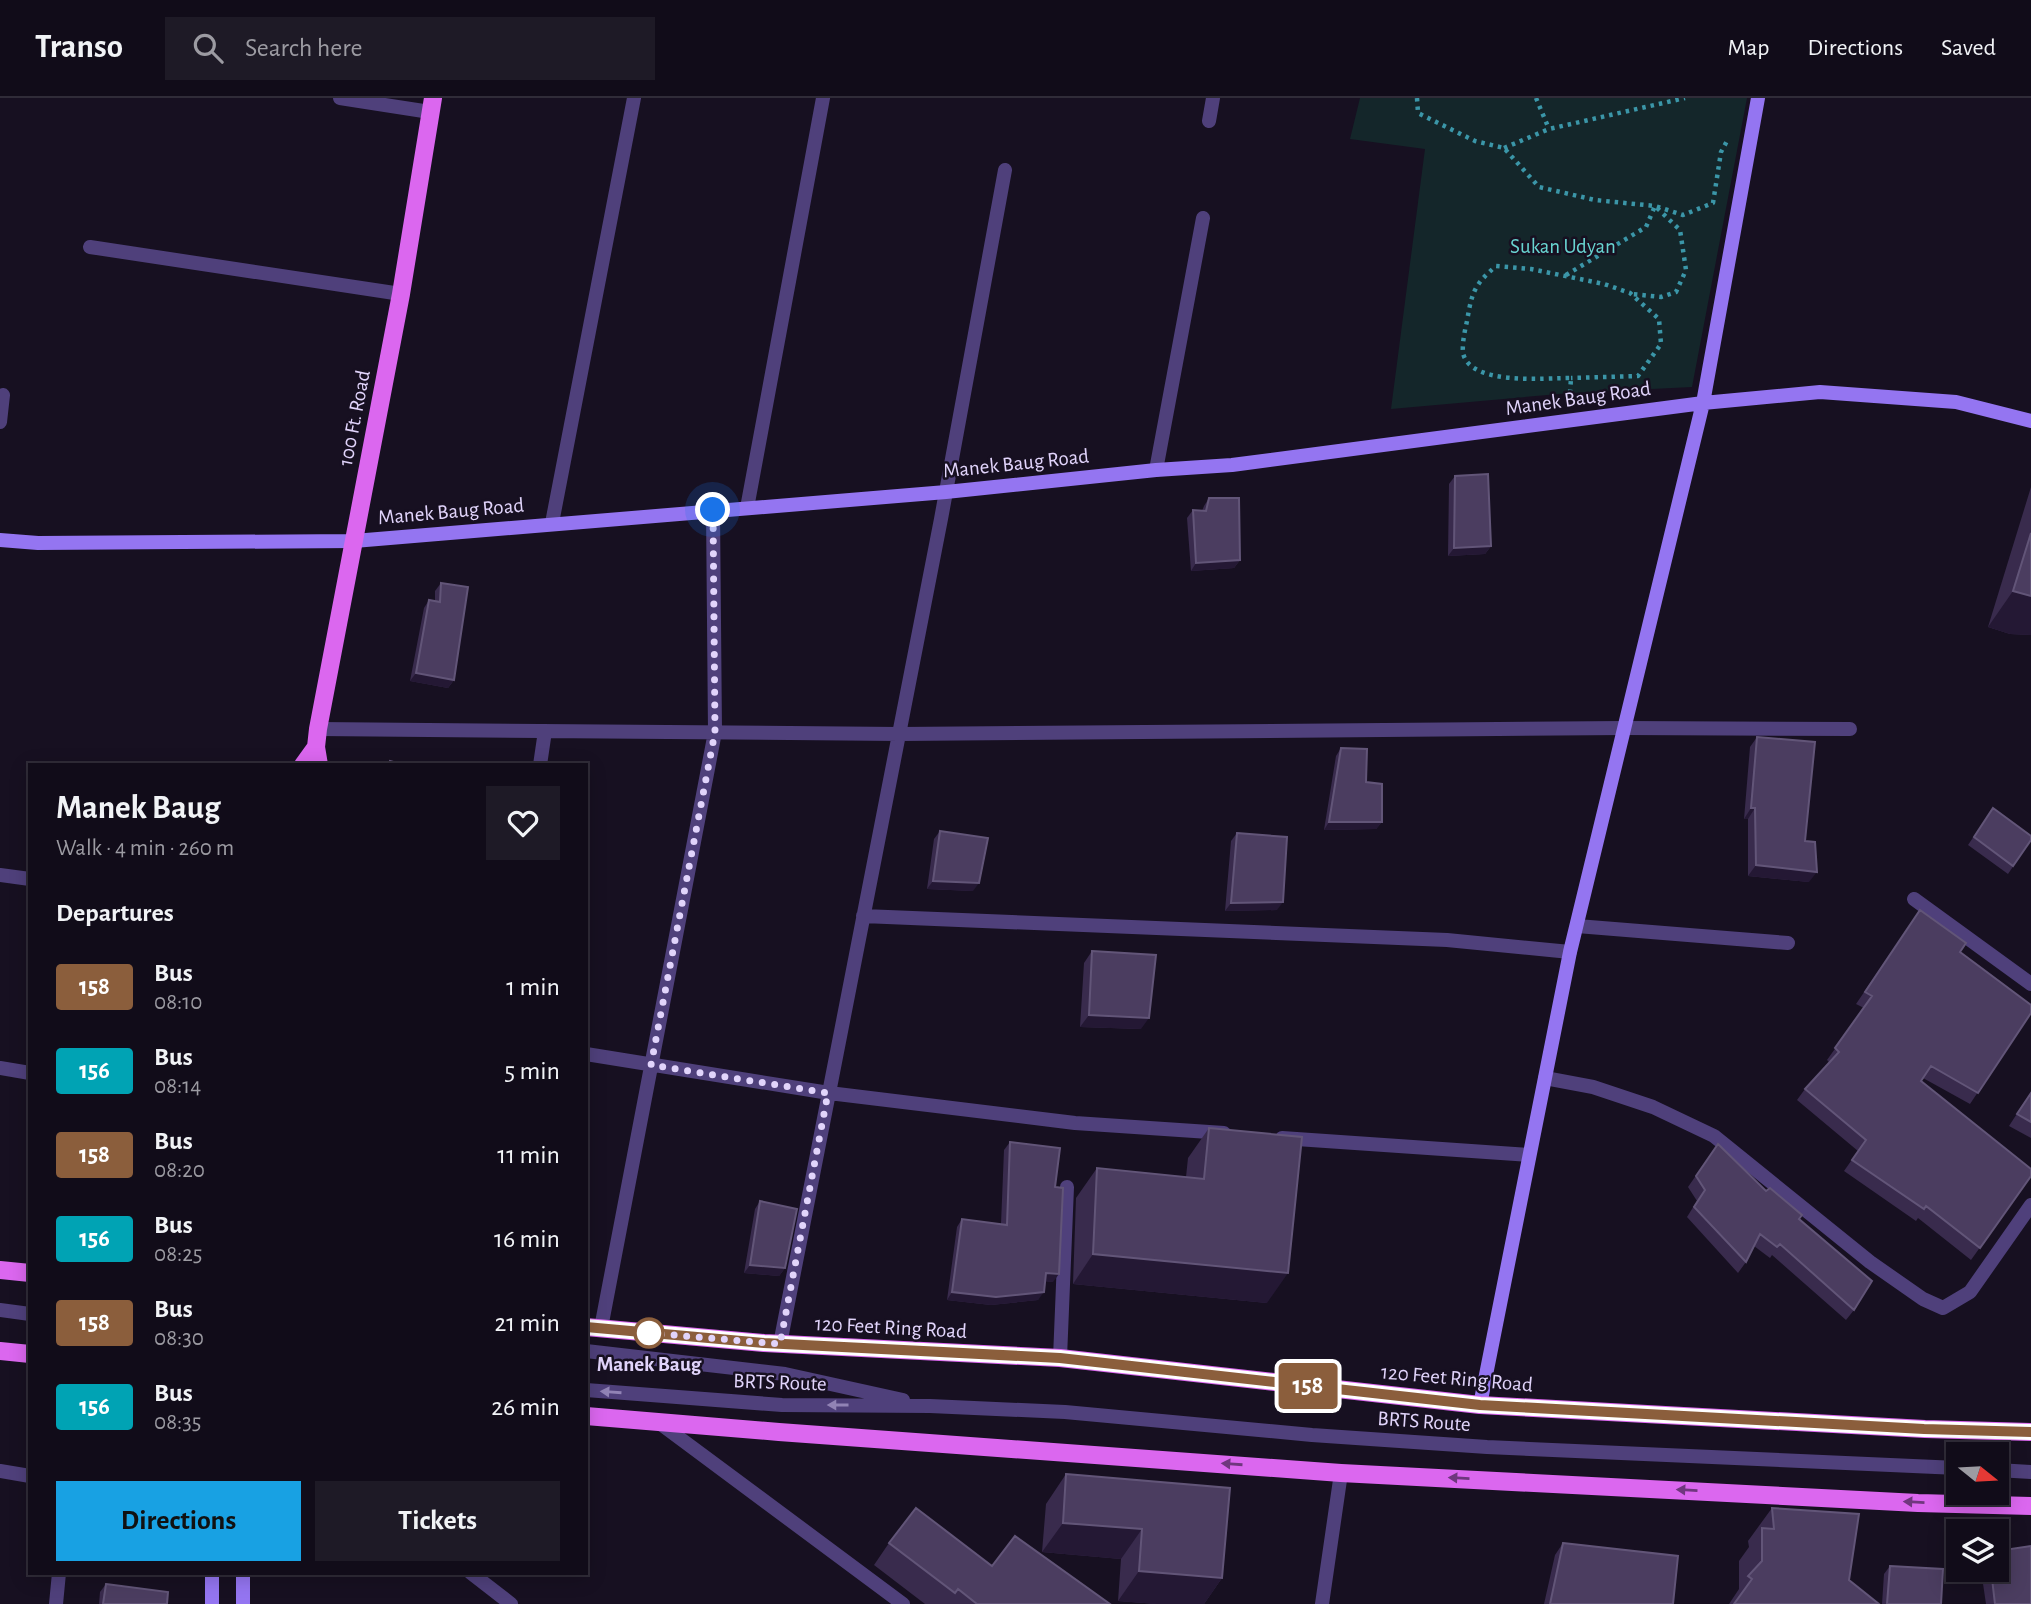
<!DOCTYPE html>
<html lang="en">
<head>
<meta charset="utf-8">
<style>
  body { margin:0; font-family:"Alegreya Sans",sans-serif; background:#1e1a26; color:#f1f3f6; height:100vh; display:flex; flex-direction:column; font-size:26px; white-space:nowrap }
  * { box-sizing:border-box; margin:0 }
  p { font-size:23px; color:#9c9ba2 }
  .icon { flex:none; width:38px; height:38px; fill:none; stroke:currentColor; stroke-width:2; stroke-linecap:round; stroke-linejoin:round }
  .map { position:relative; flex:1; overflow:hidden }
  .panel { position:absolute; left:28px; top:665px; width:560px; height:812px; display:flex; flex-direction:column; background:#110c19; border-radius:0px; box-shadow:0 4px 18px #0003,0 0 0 2px #302c38 }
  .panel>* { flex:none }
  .badge { padding:0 14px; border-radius:5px; font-size:24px; line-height:46px }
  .needle { width:46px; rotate:108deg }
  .controls { position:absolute; left:1946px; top:1344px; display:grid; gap:14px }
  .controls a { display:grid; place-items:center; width:63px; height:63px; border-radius:0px; background:#110c19; box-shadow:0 4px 18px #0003,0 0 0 2px #302c38; font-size:35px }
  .you { position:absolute; width:35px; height:35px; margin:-18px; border:5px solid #fff; border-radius:50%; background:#1a73e8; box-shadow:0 0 0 10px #1a73e833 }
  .map>.badge { position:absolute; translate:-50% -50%; box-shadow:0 0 0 4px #fff }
  h2 { padding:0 28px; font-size:26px; line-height:63px }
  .round { display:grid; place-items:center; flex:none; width:74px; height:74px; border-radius:0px; background:#1e1a26 }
  .headline { display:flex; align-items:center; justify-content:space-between; height:119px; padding:0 28px }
  h1 { font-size:33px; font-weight:700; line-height:52px }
  .primary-button { display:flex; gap:14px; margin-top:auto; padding:14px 28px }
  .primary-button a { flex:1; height:80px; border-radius:0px; background:#18a1e3; color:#111; font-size:28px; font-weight:700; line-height:80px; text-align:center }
  .primary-button a+a { background:#1e1a26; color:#f1f3f6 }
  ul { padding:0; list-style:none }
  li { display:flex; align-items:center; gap:21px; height:84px; padding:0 28px }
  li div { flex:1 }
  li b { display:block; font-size:26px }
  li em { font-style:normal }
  li .badge { min-width:77px; font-weight:700; text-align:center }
  header { display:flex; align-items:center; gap:42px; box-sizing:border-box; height:98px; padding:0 35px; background:#110c19; border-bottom:2px solid #302c38 }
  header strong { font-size:33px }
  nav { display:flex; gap:38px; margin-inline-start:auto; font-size:24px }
  .search { width:490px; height:63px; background:#1e1a26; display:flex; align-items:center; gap:18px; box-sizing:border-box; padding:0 24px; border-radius:0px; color:#9c9ba2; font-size:26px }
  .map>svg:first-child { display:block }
</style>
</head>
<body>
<header>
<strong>Transo</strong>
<div class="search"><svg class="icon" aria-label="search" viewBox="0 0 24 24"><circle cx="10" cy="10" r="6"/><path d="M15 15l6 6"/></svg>Search here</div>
<nav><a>Map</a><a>Directions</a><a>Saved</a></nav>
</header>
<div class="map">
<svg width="2031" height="1506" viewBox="0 0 2031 1506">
  <rect width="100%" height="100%" fill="#171021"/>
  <path fill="#14262a" d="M1360,0h387l-55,289 -122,6 -179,16 34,-260 -75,-10z"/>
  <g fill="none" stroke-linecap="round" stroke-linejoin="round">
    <path stroke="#3b96a8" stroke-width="4.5" stroke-dasharray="3.5 5" stroke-linecap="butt" d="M1417,0l1,15 57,28 29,7 35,39 56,13 60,6 28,9 30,-12 8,-51 6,-11
      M1536,0l13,31
      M1504,50l45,-19 136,-31
      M1566,177l80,-48 9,-21 25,24 6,40 -10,22 -15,5 -29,-3
      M1570,295l1,-15c-26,0 -101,8 -108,-25 -1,-10 2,-23 4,-32 5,-29 7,-36 29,-55l35,3 73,15 26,9 29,26 2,25 -23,32 -67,2"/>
    <path stroke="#4f407b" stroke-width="14" d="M0,1212l30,4
      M586,1253l199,23 118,26
      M586,1292l196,15 148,1 135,6 247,23 175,12 471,21
      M1997,1372l34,2"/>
    <path stroke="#4f407b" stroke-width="14" d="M340,0l90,14
      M1209,23l4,-23
      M90,149l311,47
      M0,324l3,-27
      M1156,372l47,-252
      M747,410l76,-410
      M552,425l82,-425
      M318,631l581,5 725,-6 226,1
      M540,667l5,-34
      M0,777l30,4
      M1914,801l117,85
      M863,818l584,24 123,12
      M1577,828l211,17
      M586,956l243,39 246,30 149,10
      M0,970l30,5
      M1545,980l48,9 60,20 61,29 156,126 53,37 20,9 27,-16 61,-87
      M1282,1040l247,17
      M601,1230l114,-596 -2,-222
      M780,1246l161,-825 64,-349
      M1060,1260l7,-171
      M658,1324l245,182
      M0,1373l30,5
      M471,1475l40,31
      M56,1506l3,-31
      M1322,1506l19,-131"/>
    <path stroke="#9475f1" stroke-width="14" d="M0,442l38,3 316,-2 592,-49 210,-22 76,-5 471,-62 117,-11 136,10 75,19
      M1480,1307l90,-453 133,-549 55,-305
      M212,1475v31
      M243,1506v-31"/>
    <path stroke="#db67ef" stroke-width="18" d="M303,667l13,-18
      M319,667l-3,-18 2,-18 83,-435 32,-196
      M0,1172l30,3
      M586,1229l178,16 296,15 420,47 445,24 106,3
      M0,1253l30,3
      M586,1318l193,16 562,41 577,30 113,3"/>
  </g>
  <path fill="#392b4d" d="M1455,378l36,70 -6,8 -37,2 1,-72z
    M2031,389v148l-21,-1 -22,-7z
    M1209,400l31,62 -6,8 -43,3 -4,-53 6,-8 9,1 2,-5z
    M441,485l13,97 -6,8 -38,-7 14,-73 5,-8 6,1v-10z
    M1757,639l48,104 4,41 -61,-6v-57h-4l6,-72z
    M1341,650l25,34 16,40 -6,7 -52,1 12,-74z
    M1993,710l38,32 -23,34 -40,-29z
    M940,733l33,60 -46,-2 7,-50z
    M1237,735l40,77 -52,1 6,-70z
    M1920,812l40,42 71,61 -61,91 -47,-26 -2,3 110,95 -60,84 -53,-42 -2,3 -72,-50 14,-20 -61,-51 8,-11 24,-27 -2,-2 37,-52 -8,-4z
    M1092,853l49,78 -61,-2 4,-64z
    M2031,994v46l-22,-12z
    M1209,1030l58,175 -194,-19 3,-86 21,-30 89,9 2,-19z
    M1010,1044l45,45 -2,95 -8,-1 -7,19 -47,5 -44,-5 10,-73 5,-8 39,5 3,-74z
    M1718,1046l48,47 33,28 55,91 -8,10 -74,-65 -2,3 -16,-12 -8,16 -8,11 -51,-56 10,-16 -9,-14z
    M760,1103l25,67 -6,8 -35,-3 11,-64z
    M1066,1376l156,104 -18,26h-47l-39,-3 3,-42 -79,-7 4,-48z
    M1772,1410l77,72 30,24h-150l10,-15v-28l10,-14 -1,-6z
    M889,1445l103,23 118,38h-185l-51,-39z
    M1563,1445l110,61h-129l11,-49z
    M1890,1468l51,38h-59l2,-30z
    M1981,1472h16l34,34h-45z
    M106,1486l61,20h-68l1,-12z"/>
  <path fill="#241834" d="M1491,448l-6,8 -37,2 6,-8z
    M1240,462l-6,8 -43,3 5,-8z
    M2013,493l18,5v39l-21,-1 -22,-7z
    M416,575l38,7 -6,8 -38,-7z
    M1751,710h4l-7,11h-4z
    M1329,724h53l-6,7 -52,1z
    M1756,767l61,7 -8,10 -61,-6z
    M933,783l46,2 -6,8 -46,-2z
    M1283,804l-6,8 -52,1 6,-8z
    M1089,917l60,3 -8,11 -61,-2z
    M1093,1156l195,19 -21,30 -194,-19z
    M750,1167l35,3 -6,8 -35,-3z
    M1046,1175l13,1 -6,8 -12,-1z
    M952,1194h92l-6,8 -47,5 -44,-5z
    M1063,1425l79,6 -21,30 -79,-7z
    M1139,1473l83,7 -18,26h-47l-39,-3z"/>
  <path fill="#4b3d60" stroke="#625578" stroke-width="2" d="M1488,376l3,72 -37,2 1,-72z
    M1209,400h30l1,62 -44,3 -3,-53 13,1z
    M2031,435v63l-18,-5z
    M441,485l27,4 -14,93 -38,-7 13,-73 11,2z
    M1757,639l58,5 -10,99 10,1 2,30 -61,-7 -1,-57h-4z
    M1341,650l26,1 -1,33 16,2v38h-53z
    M390,663l14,4h-15z
    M1993,710l38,28v4l-18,26 -39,-29z
    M940,733l48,7 -9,45 -46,-2z
    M1237,735l50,4 -4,65 -52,1z
    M1920,812l46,33 -6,9 71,53v8l-53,80 -47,-27 -10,15 110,88v7l-51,72 -54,-42 -2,3 -72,-49 14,-20 -61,-51 34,-37 -4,-4 37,-52 -7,-4z
    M1092,853l64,4 -7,63 -60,-3z
    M2031,995v29l-14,-8z
    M1209,1030l93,9 -14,136 -195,-19 4,-86 107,11z
    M1010,1044l50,6 -5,39 8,1 -4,86 -13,-1 -2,19 -48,5 -44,-5 10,-73 45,6z
    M1718,1046l48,47 4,-3 32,27 -3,4 73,62 -18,29 -74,-66 -3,3 -17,-13 -14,28 -52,-55 11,-17 -9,-14z
    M760,1103l37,8 -12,59 -35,-3z
    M1066,1376l164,14 -8,90 -83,-7 3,-42 -79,-6z
    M916,1410l76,58 23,-30 95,68h-133l-19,-15 -3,4 -66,-50z
    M1772,1410l87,6 -10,66 30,24h-145l18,-25 -4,-3 14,-15v-33l12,1z
    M1563,1445l115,13 -5,48h-123z
    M2031,1448v58h-36l-4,-34h6v-19z
    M1890,1468l53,3 -2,35h-54z
    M106,1486l62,8 -1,12h-64z"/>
  <defs><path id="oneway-solid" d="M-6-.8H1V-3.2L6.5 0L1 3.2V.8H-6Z" transform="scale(1.75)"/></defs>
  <g fill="#9183b5">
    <use href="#oneway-solid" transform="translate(611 1294) rotate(-176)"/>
    <use href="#oneway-solid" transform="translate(838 1307) rotate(-180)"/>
  </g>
  <g fill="#6f377e">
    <use href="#oneway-solid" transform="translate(1232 1366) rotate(-176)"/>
    <use href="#oneway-solid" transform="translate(1459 1380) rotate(-177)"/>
    <use href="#oneway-solid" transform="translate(1687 1392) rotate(-177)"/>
    <use href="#oneway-solid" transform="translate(1914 1404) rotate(-177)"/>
  </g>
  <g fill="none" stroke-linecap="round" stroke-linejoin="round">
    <defs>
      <path id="line" d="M586,1229l178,16 296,15 420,47 444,24 107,3"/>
    </defs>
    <use href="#line" stroke="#fff" stroke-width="16"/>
    <use href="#line" stroke="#8b5e3c" stroke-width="10"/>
    <path stroke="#e1d4fb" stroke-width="7" stroke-dasharray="0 12.6" d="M649,1235l131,11 48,-251 -177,-28 64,-333 -2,-222"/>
  </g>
  <circle fill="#fff" stroke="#8b5e3c" stroke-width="3.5" cx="649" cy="1235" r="14"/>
  <g text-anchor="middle" stroke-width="5" stroke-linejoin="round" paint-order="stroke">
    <g font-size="21" fill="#68d3d0" stroke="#171021">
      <text x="1563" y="155">Sukan Udyan</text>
    </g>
    <g font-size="21" fill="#e1d4fb" stroke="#171021">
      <text transform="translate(1578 300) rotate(-8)" y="7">Manek Baug Road</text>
      <text transform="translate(354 320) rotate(-79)" y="7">100 Ft. Road</text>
      <text transform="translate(1016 365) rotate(-6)" y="7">Manek Baug Road</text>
      <text transform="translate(451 413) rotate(-5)" y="7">Manek Baug Road</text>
      <text transform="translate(891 1229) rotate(3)" y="7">120 Feet Ring Road</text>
      <text transform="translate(1457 1280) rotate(5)" y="7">120 Feet Ring Road</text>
      <text transform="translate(780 1284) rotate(2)" y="7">BRTS Route</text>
      <text transform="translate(1424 1323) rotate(4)" y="7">BRTS Route</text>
    </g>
    <g font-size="21" font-weight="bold" fill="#e1d4fb" stroke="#171021">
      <text x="649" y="1273">Manek Baug</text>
    </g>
  </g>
</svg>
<div class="controls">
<a><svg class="needle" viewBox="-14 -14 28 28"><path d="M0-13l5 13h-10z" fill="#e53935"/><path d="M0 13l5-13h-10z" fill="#9c9ba2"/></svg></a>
<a><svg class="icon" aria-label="layers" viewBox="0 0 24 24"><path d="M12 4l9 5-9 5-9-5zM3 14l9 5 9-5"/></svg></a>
</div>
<div class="you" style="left:713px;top:412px"></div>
<b class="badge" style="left:1308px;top:1288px;background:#8b5e3c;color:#fff">158</b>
<section class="panel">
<div class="headline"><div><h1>Manek Baug</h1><p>Walk · 4 min · 260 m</p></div><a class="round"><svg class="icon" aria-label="heart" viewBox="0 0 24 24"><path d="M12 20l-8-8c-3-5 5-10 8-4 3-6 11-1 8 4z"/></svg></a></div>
<h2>Departures</h2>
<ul>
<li><span class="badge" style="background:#8b5e3c;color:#fff">158</span><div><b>Bus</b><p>08:10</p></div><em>1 min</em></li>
<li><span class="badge" style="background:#00a3b4;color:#fff">156</span><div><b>Bus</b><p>08:14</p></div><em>5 min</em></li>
<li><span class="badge" style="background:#8b5e3c;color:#fff">158</span><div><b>Bus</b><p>08:20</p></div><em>11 min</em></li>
<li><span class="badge" style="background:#00a3b4;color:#fff">156</span><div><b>Bus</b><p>08:25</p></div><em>16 min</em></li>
<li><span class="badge" style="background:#8b5e3c;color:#fff">158</span><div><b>Bus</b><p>08:30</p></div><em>21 min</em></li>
<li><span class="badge" style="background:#00a3b4;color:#fff">156</span><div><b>Bus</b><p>08:35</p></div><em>26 min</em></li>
</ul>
<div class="primary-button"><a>Directions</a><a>Tickets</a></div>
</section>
</div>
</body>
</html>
